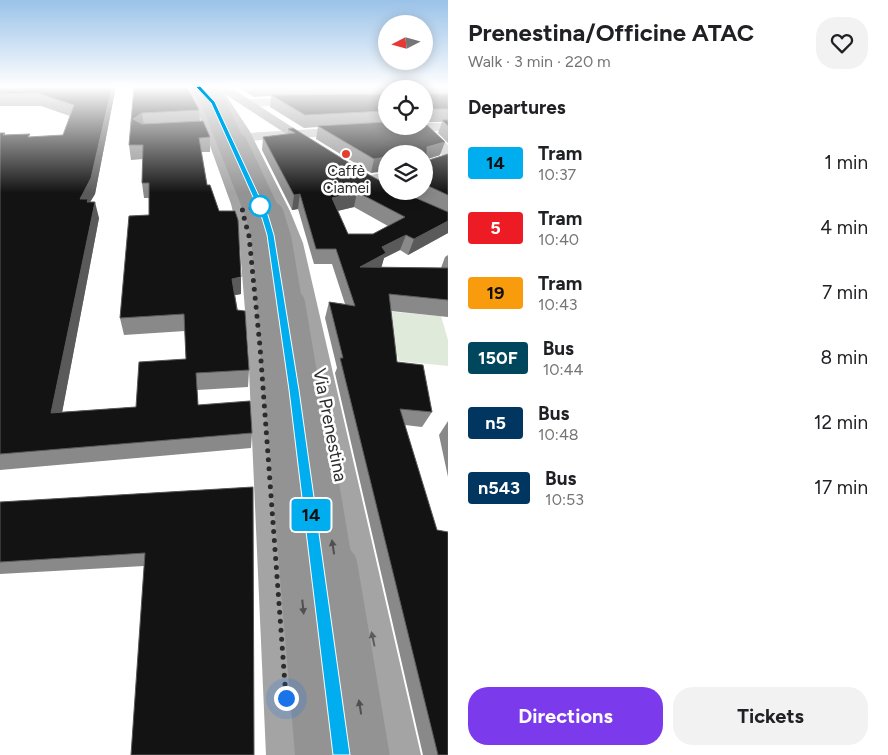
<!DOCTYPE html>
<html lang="en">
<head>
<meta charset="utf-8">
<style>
  body { margin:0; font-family:Figtree,sans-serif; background:#f2f2f2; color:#202124; height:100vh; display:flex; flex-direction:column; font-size:19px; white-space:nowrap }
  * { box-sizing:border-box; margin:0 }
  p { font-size:16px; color:#757577 }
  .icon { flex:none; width:28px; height:28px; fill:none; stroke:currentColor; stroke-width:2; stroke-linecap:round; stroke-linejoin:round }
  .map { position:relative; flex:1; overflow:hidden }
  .details { display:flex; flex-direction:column; background:#fff; width:440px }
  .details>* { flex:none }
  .badge { padding:0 10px; border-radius:4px; font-size:18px; line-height:32px }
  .needle { width:32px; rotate:264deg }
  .controls { position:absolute; left:378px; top:15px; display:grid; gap:10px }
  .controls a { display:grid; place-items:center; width:55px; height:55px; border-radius:50%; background:#fff; box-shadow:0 2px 12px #0003; font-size:25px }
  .you { position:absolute; width:25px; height:25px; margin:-12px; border:4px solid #fff; border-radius:50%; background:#1a73e8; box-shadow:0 0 0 8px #1a73e833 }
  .map>.badge { position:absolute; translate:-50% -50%; box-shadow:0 0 0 2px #fff }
  h2 { padding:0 20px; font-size:19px; line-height:45px }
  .round { display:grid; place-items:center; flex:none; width:52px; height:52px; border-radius:20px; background:#f2f2f2 }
  .summary { display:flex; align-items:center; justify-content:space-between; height:85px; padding:0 20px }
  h1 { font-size:24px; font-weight:700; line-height:38px }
  .action { display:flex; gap:10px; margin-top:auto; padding:10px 20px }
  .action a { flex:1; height:58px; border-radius:20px; background:#7c3aed; color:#fff; font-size:20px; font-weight:700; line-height:58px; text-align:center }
  .action a+a { background:#f2f2f2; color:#202124 }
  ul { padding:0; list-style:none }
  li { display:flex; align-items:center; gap:15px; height:65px; padding:0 20px }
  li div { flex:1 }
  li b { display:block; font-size:19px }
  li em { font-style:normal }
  li .badge { min-width:55px; font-weight:700; text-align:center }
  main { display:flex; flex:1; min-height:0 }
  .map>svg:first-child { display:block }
</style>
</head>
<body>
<main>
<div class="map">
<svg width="448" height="755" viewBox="0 0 448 755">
  <rect width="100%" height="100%" fill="#fff"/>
  <path fill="#e0eada" d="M383,311l58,5 7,24v26l-49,-5z"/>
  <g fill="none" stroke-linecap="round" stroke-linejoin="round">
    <path fill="#c9c9c9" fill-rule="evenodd" d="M307,97l4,1 2,3 -2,3 -62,3 -6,-4 6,-4z
      M424,123h24v8h-15l15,14v12l-5,-1 -25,-25 -173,10 -7,-4 7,-4 141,-8 38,1z
      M386,172v10l-18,4 -6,-1 -2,-4 2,-4z"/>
    <path fill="#a4a4a4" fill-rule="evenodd" d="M179,87h12l10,9 8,14 40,94 10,32 15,111 40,408h-48l-18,-408 -9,-111 -8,-32 -34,-94 -5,-9z
      M207,87h23l96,62 -2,3h-10l-89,-58 24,36 41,81 13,32 118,512h-48l-90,-512 -11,-32 -42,-90 -9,-17z"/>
    <path fill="#939393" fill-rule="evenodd" d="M187,87h12l15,18 57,132 72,518h-48l-44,-518 -5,-19 -44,-112z"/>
    <path stroke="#818181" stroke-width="1" d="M201,87l15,15 55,120 7,27 47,318
      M302,454l15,113"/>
    <path stroke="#818181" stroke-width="2" d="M317,566l24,189
      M325,566l28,189"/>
    <path stroke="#939393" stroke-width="12" d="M206,87l14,16 19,40"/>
    <path stroke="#939393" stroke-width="16" d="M239,142l34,72"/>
    <path stroke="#939393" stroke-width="21" d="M273,213l8,26 11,65"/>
    <path stroke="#939393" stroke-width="26" d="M292,303l20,117"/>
    <path stroke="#939393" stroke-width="34" d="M311,419l25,148"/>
    <path stroke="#939393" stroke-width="43" d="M336,566l32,189"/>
  </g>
  <path fill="#898989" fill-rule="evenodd" d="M0,87h114l1,4 -20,103 -5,8 9,16 -37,194 74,-5 50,-48 -1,-28 -61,4 -4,-17 29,-103v-17h-5l-2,-15 1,-24 -12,1 -2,-15 5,-58 65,23 1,11 10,16v15h-9l6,33 34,109 -6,1 14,75 -1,17 -51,3 1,15 54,28 -1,15 -251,22v-337h5v2l26,2 32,-2 7,-19 -29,-10h-41z
    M238,87h210v56l-10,-10 4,-11h-18v-33h-38v37l54,29 -12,4 1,1 19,-6v79l-40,22 -8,-5 -16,8 -3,9 60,1 4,-11 3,-2v62l-57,-6 6,51 35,50 -10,15 -17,-2 43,330h-26h1l-88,-382 2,-5 -12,-50 4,-16 16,2 -13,-40h-18l-16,-55 -6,1 -30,-60 1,-13 25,-3v-5l98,62 41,12 -24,-12h21v-37h-38l-15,19 -55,-34 2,-12 -14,1 -34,-21 1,-11 -17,1zM354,207l34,19 -15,8h-25l-11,-23z
    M448,421v56l-9,-42z
    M253,487l-109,79 -144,8v-72z"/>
  <path fill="#5a5a5a" d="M112,87h2l1,4 -20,103 -6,10 -9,-5z
    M428,109l-4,13 2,-10z
    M142,113l2,13 -11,-7z
    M445,142l-5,13 -16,5 3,-13z
    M386,157v14l-15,2 3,-14z
    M357,192l-3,15 -25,6 3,-15z
    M300,194l-2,15 -6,1 2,-15z
    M95,202l4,16 -40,211 -8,-16z
    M448,221v12l-40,22 6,-16z
    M406,235l-6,15 -16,8 -3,11 -21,-2 22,-20z
    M241,277v17l-10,2 1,-17z"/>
  <path fill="#131313" stroke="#5a5a5a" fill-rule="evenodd" d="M1,87h111l-21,91 -11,21h8l-1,3h8l-44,211 85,-6 3,-45 47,-3 -2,-45 -64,4 9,-102 20,-1v-32h-7l1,-38h-14l5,-58h53l12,23 -57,3 -9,6 9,5 61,-3 7,16 -11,1 8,47h3l9,26h16l3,9 3,57 -9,2 5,31 8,1 4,59 -53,3 2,32 52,-4 2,32 -252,21v-321h5l-2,2 27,-1 -2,3 35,-2 11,-30 -37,-12 -37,1v-6z
    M390,87h36v5l2,2h20v15h-20l-2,3h-2v-23h-34z
    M386,94v17l-81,4 -34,-20z
    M442,120h6v6z
    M386,122v4h38v-4l21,20 -18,5v11l2,2 19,-6v41l-24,-11v-30h-38v3l-12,2 -56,-33z
    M293,128l71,44 22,12v7h14l48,21v9l-34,18 -8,-4 -24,12 4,6 -26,14 88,1v32l-59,-6 8,68 26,3 9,47 -32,-3 37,121 11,2v223h-10l-98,-397h3l-14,-56 26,4 -19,-57h-20l-16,-55 -6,1 -31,-58 32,-4 -7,-4zM357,192l48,25 -32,17h-25l-16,-36z
    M253,487l1,268h-123l14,-202 -145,9v-60z"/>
  <defs><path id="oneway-solid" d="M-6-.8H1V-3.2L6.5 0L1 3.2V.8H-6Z" transform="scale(1.25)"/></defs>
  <g fill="#505050">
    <use href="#oneway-solid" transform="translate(333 547) rotate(-99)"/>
    <use href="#oneway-solid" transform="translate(303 607) rotate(84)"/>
    <use href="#oneway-solid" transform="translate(360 707) rotate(-99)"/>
  </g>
  <use fill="#5c5c5c" href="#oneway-solid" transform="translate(373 639) rotate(-102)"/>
  <linearGradient id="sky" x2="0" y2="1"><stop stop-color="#9ac2e9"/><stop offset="0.45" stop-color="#fff"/><stop offset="1" stop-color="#fff" stop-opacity="0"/></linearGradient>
  <rect width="448" height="193" fill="url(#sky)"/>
  <path fill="#00adef" stroke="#fff" d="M200,86l15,16 53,113 6,20 25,155 51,365h-17l-44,-365 -22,-155 -6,-20 -50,-112 -15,-16z"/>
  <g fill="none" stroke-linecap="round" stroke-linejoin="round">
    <path stroke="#2c2c2c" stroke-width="5" stroke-dasharray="0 9" d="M260,206l-18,4 7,26 11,111 26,351"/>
  </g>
  <circle fill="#e04032" stroke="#fff" stroke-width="2" cx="346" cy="154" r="5"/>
  <circle fill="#fff" stroke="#00adef" stroke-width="2.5" cx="260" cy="206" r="10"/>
  <g text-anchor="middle" stroke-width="5" stroke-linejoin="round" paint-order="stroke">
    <g font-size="15" fill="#2c2c2c" stroke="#fff">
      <text x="346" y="176">Caffè<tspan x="346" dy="17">Ciamei</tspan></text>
    </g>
    <g font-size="18" fill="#2c2c2c" stroke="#fff">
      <text transform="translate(330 425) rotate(79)" y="6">Via Prenestina</text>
    </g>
  </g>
</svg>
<div class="controls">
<a><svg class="needle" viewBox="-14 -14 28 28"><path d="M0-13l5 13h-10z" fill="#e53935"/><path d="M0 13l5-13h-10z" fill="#757577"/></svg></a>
<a><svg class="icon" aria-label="locate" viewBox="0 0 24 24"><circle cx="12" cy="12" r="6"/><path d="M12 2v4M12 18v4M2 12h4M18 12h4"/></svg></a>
<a><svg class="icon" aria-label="layers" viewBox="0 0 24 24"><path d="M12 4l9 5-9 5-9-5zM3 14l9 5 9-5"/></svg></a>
</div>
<div class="you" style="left:286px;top:698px"></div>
<b class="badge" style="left:311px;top:515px;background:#00adef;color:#111">14</b>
</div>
<section class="details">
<div class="summary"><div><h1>Prenestina/Officine ATAC</h1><p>Walk · 3 min · 220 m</p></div><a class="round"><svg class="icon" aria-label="heart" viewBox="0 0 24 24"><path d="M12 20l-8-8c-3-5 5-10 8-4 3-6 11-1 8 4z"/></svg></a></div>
<h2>Departures</h2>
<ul>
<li><span class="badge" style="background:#00adef;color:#111">14</span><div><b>Tram</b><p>10:37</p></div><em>1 min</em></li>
<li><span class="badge" style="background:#ed1c24;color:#fff">5</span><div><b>Tram</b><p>10:40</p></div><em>4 min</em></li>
<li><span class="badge" style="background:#f89c0e;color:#111">19</span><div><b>Tram</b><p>10:43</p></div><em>7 min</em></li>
<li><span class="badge" style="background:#00475d;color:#fff">150F</span><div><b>Bus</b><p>10:44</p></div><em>8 min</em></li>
<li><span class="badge" style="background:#00365f;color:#fff">n5</span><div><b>Bus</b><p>10:48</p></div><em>12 min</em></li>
<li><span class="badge" style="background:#00365f;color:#fff">n543</span><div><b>Bus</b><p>10:53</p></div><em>17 min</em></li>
</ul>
<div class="action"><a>Directions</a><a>Tickets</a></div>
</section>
</main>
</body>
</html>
